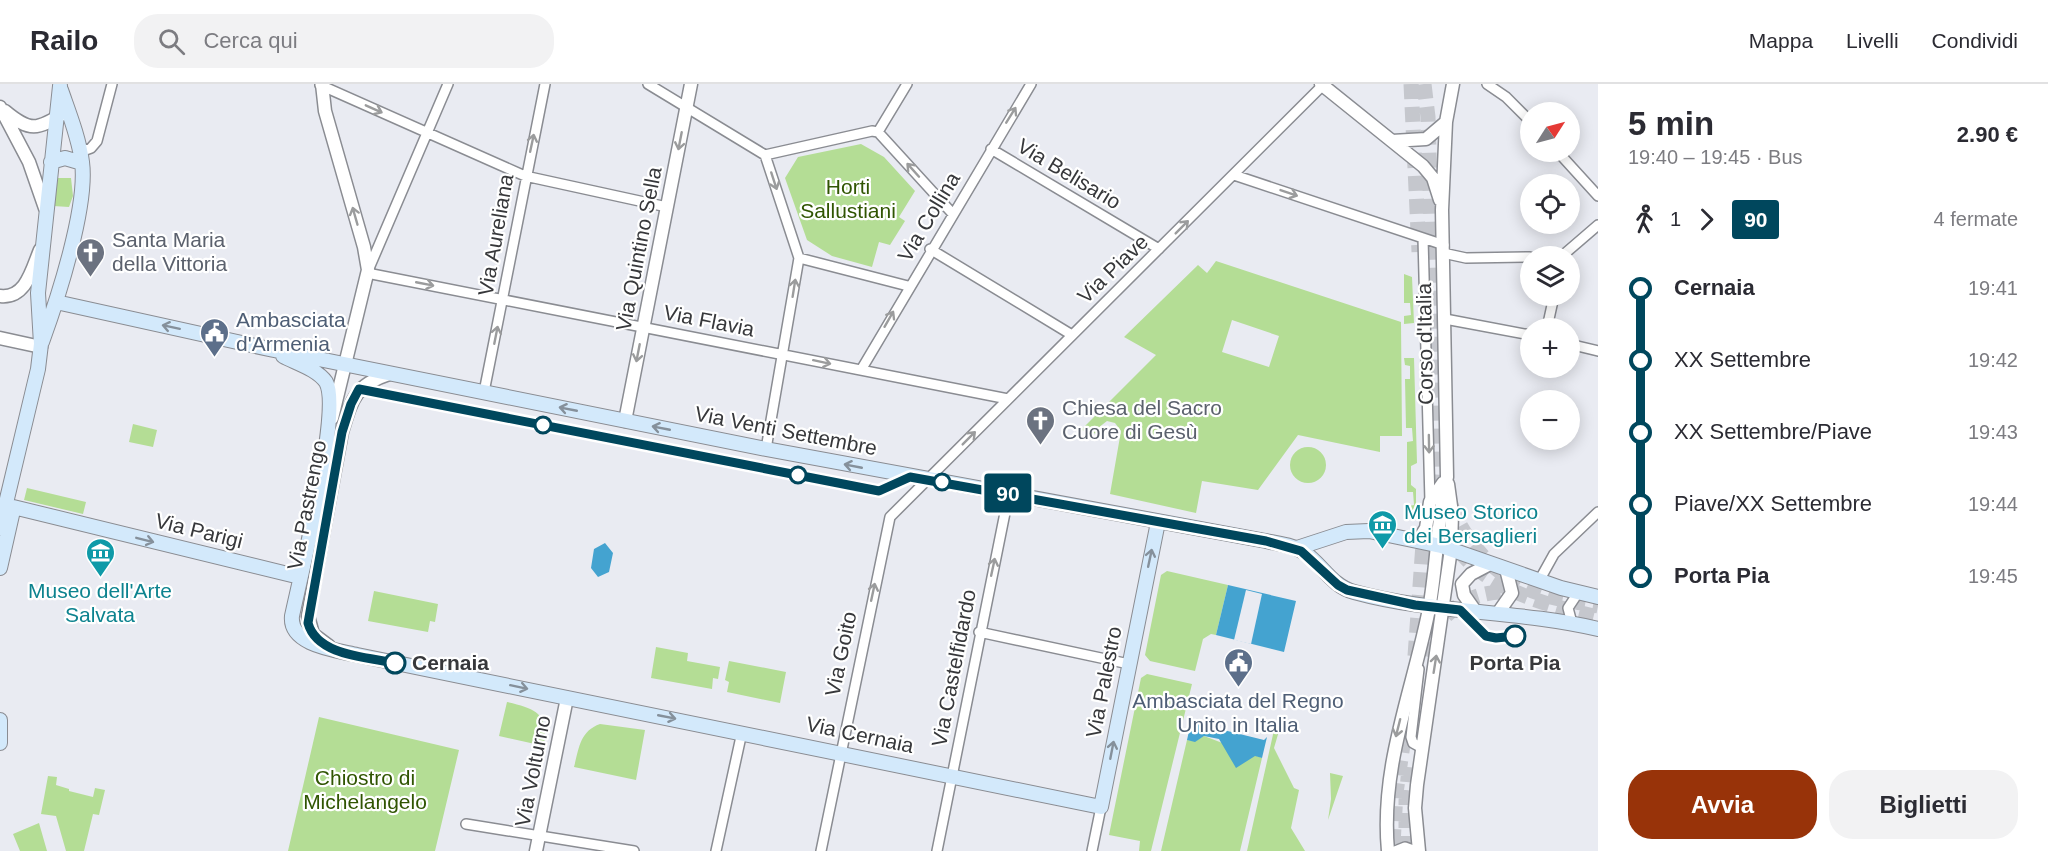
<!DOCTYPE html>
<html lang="it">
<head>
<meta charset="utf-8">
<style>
  body { margin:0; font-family:Helvetica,sans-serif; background:#f2f2f3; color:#2b2b33; height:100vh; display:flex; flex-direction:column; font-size:22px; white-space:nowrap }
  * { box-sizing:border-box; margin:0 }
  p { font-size:20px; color:#7c7c81 }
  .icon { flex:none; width:33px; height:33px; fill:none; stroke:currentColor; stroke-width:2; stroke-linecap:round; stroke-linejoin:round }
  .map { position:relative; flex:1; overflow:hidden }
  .drawer { display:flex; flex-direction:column; background:#fff; width:450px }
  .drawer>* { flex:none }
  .badge { padding:0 12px; border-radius:4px; font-size:21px; line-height:39px }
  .needle { width:39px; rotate:54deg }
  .fabs { position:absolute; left:1520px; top:18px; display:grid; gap:12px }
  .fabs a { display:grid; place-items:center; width:60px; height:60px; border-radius:50%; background:#fff; box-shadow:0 3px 15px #0003; font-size:30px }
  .map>.badge { position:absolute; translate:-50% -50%; box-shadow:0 0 0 3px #fff }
  .legs { display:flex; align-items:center; gap:9px; height:66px; padding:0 30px; font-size:20px }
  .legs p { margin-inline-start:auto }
  .overview { display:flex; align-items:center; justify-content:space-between; height:102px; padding:0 30px }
  h1 { font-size:33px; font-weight:600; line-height:45px }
  .action { display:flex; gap:12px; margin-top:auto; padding:12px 30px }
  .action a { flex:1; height:69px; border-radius:24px; background:#983309; color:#fff; font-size:24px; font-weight:600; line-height:69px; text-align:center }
  .action a+a { background:#f2f2f3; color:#2b2b33 }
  ul { padding:0 30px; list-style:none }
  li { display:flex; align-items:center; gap:21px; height:72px; font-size:22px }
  li i { display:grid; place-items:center; width:9px; height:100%; margin:0 8px; background:currentColor }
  li i::after { content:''; width:15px; height:15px; margin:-8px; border:4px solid; border-radius:50%; background:#fff }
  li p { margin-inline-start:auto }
  li:first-child i { background:linear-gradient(#0000 50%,currentColor 0) }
  li:last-child i { background:linear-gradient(currentColor 50%,#0000 0) }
  header { display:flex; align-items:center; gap:36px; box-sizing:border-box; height:84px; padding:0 30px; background:#fff; border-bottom:2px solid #e1e1e2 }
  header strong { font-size:28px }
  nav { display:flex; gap:33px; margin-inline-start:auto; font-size:21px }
  .search { width:420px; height:54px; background:#f2f2f3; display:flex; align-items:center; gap:15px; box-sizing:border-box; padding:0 21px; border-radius:24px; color:#7c7c81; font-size:22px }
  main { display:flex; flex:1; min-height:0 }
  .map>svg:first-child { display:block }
</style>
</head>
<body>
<header>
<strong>Railo</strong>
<div class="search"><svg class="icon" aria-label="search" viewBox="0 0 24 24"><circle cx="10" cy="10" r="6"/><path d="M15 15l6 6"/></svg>Cerca qui</div>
<nav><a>Mappa</a><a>Livelli</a><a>Condividi</a></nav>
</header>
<main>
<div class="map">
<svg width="1598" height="767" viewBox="0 0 1598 767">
  <rect width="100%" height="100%" fill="#e9ebf2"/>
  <path fill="#b4dd95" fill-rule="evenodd" d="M861,60l23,13 31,34 -16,26 6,4 -15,24 -11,-3 -7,25 -40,-11 -25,-16 -22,-62 13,-21z
    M57,94h14l2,18 -4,11 -16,-1z
    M1216,177l185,61 1,114h-22v16l-82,-17 -40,55 -56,-9 -6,32 -86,-19 11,-63 -6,-8 -8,-2 -9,7 -1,6 -16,-4 75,-75 -32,-18 74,-72 9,8zM1232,236l47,16 -10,31 -47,-15z
    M1404,190l8,3 2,46 -10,1v-8l7,-1 -1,-12h-6z
    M1404,274h10l3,105 -6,3v19l5,4v27h-9l2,-10 5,-1 -1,-13h-6v-50l6,-1 -1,-13h-6l-1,-49h5v-13l-5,-1z
    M133,340l24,6 -4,17 -24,-5z
    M1290 381a18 18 0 1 1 36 0a18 18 0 1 1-36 0Z
    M27,404l59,14 -3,12 -59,-14z
    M1167,487l61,14 -12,50 -5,-1 -8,5 -8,32 -45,-10 -5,-6 16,-80z
    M374,507l64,13 -3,18 -5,-1 -2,11 -60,-11z
    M656,563l32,6 -1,8 33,6 -2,12 -5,-1 -1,11 -61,-11z
    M729,577l57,11 -6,31 -53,-11 2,-10 -4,-2z
    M1147,590l45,10 -41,167h-12l1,-10 -31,-6 32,-157z
    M507,618c30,7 41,11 37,44l-45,-10z
    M319,633l140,33 -24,101h-147z
    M600,640l45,6 -9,50 -62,-13c5,-19 6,-36 26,-43z
    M1274,646l5,1 -5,17 20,40 5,2 -8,38 14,23h-58z
    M1204,652l58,22 -22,93h-79l26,-111 8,1z
    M1330,689l13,3 -15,44 3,-21z
    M48,692l9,1 -1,8 13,4v2l24,6 2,-9 10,2 -6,25 -6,-1 -9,37h-18l-10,-35 -15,-2z
    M39,739l8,28h-27l-7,-17z"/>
  <path fill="#44a3d0" d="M605,459l8,10 -4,19 -11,5 -7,-9 3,-19z
    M1228,501l68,16 -12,51 -68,-17z
    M1191,638l73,18 3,-3 -5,21 -7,-2 -19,12 -17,-29 -15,-3 -9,6 -8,-2z"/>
  <path fill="#e9ebf2" d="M1246,506l16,4 -11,50 -17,-4z"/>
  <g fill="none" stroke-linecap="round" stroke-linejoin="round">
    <path stroke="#c5c7cd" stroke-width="15" stroke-dasharray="15 8" stroke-linecap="butt" d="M1411,0l8,168
      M1424,0l4,33 10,351 -6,70
      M1451,421c13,37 48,75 87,88 19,7 40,9 60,13
      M1437,426c23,72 95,92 161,107
      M1421,570c17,-39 45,-64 89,-62
      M1415,572l9,-126
      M1393,760l3,-51 12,-83
      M1406,767v-50l3,-34"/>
    <defs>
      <path id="minor" d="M448,0l-81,189 641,126
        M648,0l117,71
        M1487,0l19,13 24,24
        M320,1l205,91 142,31
        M878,48l29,-48
        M991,65l168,100
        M80,68l11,-4 6,-7 15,-57
        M1558,68l40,44
        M1234,91l210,70
        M1423,154l7,264
        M930,165l142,86
        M1443,169l23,5 64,-1
        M1562,172l36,-31
        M908,202l-109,-28 -34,-103 107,-24 6,1 74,81
        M1445,235l85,16
        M1547,244l7,-32
        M1569,260l29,7
        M861,286l170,-286
        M484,308l61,-308
        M766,365l33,-191
        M1539,497l15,-27 44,-42
        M1572,539l-4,-15 10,-15
        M979,548l150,32
        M1419,585l-8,68 2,6 9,5
        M466,740l168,27
        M716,767l26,-119
        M821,767l69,-334 434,-433
        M937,767l72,-358
        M1092,767l9,-44
        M1395,767l10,-4 11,4"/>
      <path id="tertiary" d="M322,0l3,27 39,136 4,23 -36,148
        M1321,0l102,82 10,12 7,22
        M0,23l29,55 16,46
        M5,27c25,21 32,19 59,2
        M1392,57l34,-2 20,-17
        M0,212c26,3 32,-27 40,-46
        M0,254l41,9
        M625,337l66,-337
        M1418,457l8,-13 4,-26 13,-19
        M1476,528l-12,-17 -2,-11 9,-10 19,-10
        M1498,529l14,-20 -6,-24
        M329,562l-16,-12 -5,-18 34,-184c10,-33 13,-47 47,-58
        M536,767l31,-153
        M1388,767c-8,-85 25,-161 41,-242 8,-44 8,-89 18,-132l-5,-267 4,-88 7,-38
        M1419,767l-4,-43 2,-23 34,-236 1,-36 -4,-29"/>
      <path id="secondary" d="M51,78l14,-4 17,5
        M56,218l213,47 497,100 500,92c13,3 28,4 39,12 18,13 27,33 49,39 80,22 164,18 244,37
        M42,258c16,-44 46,-136 40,-180 -3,-24 -13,-49 -21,-72
        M283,272c13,7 34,13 43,26 16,27 -26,196 -34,234 -3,29 43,34 65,39l744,152 57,-285
        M5,421l295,72
        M0,444l38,-159 3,-25 -3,-51 22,-207
        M1297,464l49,-16 23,-1 72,15 120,42 37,9
        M0,484l12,-53
        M0,636v23"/>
    </defs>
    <use href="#minor" stroke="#8a8c92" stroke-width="12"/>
    <use href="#tertiary" stroke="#8a8c92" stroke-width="15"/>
    <use href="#secondary" stroke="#8a8c92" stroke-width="16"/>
    <use href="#minor" stroke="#fff" stroke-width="9"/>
    <use href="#tertiary" stroke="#fff" stroke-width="12"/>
    <use href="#secondary" stroke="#d3e9fb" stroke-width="14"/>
  </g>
  <defs><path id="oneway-shaft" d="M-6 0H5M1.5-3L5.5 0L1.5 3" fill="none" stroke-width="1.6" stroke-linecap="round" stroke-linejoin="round" transform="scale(1.5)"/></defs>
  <g stroke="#9b9c9d">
    <use href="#oneway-shaft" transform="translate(374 25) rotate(24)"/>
    <use href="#oneway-shaft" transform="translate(1011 31) rotate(-58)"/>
    <use href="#oneway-shaft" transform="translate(680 57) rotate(101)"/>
    <use href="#oneway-shaft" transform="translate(532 59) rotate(-78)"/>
    <use href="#oneway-shaft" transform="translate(913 86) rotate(-132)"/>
    <use href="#oneway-shaft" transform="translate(774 97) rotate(72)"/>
    <use href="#oneway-shaft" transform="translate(1289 109) rotate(19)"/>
    <use href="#oneway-shaft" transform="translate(355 132) rotate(-106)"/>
    <use href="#oneway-shaft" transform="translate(1182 143) rotate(-45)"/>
    <use href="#oneway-shaft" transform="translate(425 200) rotate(11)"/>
    <use href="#oneway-shaft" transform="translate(794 204) rotate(-81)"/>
    <use href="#oneway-shaft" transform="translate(889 235) rotate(-60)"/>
    <use href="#oneway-shaft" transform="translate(496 251) rotate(-79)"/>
    <use href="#oneway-shaft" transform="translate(638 269) rotate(101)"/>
    <use href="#oneway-shaft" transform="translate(822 278) rotate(12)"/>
    <use href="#oneway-shaft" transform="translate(969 354) rotate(-45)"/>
    <use href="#oneway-shaft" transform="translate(1429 360) rotate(89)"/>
    <use href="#oneway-shaft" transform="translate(993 483) rotate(-78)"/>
    <use href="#oneway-shaft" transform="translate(873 508) rotate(-78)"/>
    <use href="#oneway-shaft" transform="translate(1435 580) rotate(-81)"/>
    <use href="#oneway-shaft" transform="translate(1398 644) rotate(104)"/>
  </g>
  <g stroke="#85909b">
    <use href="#oneway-shaft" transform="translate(171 243) rotate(-168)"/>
    <use href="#oneway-shaft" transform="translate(568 325) rotate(-169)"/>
    <use href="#oneway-shaft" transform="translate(661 344) rotate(-169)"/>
    <use href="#oneway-shaft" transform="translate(853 382) rotate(-169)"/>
    <use href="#oneway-shaft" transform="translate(145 456) rotate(14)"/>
    <use href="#oneway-shaft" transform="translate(1150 474) rotate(-78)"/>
    <use href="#oneway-shaft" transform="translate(519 603) rotate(12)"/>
    <use href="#oneway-shaft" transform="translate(667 633) rotate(11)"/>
    <use href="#oneway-shaft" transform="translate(1112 666) rotate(-79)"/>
  </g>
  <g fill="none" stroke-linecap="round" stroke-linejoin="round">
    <defs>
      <path id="line-1" d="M395,579c-28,-6 -78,-7 -87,-40l34,-191 9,-28 8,-15 520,102 31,-14 356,64 35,10 37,34 9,5 68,15 45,5 26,26 10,2 19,-2"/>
    </defs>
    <use href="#line-1" stroke="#fff" stroke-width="14"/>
    <use href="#line-1" stroke="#00475d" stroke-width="9"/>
  </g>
  <defs>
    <symbol id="church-pin" viewBox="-11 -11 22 30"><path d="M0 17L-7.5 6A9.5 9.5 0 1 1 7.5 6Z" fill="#6b7280" stroke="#fff"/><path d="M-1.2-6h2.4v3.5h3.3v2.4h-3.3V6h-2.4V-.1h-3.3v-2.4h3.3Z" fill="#fff"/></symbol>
    <symbol id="civic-pin" viewBox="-11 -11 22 30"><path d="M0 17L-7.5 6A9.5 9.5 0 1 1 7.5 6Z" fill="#5c6f8a" stroke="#fff"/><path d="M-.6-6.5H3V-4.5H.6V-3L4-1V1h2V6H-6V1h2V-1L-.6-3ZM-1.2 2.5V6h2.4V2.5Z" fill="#fff"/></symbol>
    <symbol id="museum-pin" viewBox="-11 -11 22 30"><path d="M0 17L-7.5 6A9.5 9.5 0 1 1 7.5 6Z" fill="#0f9aa8" stroke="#fff"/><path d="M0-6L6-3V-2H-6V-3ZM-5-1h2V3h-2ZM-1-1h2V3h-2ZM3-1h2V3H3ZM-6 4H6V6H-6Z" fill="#fff"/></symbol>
  </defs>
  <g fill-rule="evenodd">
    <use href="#church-pin" x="74" y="152" width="33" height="45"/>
    <use href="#civic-pin" x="198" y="232" width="33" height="45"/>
    <use href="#church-pin" x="1024" y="320" width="33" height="45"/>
    <use href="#museum-pin" x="1366" y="424" width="33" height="45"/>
    <use href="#museum-pin" x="84" y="452" width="33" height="45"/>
    <use href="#civic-pin" x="1222" y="562" width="33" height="45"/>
  </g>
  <g fill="#fff" stroke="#00475d" stroke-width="3">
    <circle cx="543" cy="341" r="8"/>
    <circle cx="798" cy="391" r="8"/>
    <circle cx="942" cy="398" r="8"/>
    <circle cx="1515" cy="552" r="10"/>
    <circle cx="395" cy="579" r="10"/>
  </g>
  <g text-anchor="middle" stroke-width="4.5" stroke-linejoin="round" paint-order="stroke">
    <g font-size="21" fill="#37383b" stroke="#fff">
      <text transform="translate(1069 90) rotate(31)" y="7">Via Belisario</text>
      <text transform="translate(929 133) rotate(-59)" y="7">Via Collina</text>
      <text transform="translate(496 151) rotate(-80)" y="7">Via Aureliana</text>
      <text transform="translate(639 165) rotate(-79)" y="7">Via Quintino Sella</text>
      <text transform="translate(1113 185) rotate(-44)" y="7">Via Piave</text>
      <text transform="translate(709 237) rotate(11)" y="7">Via Flavia</text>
      <text transform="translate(1425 260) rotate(-91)" y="7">Corso d'Italia</text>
      <text transform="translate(786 347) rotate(11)" y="7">Via Venti Settembre</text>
      <text transform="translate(307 421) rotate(-79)" y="7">Via Pastrengo</text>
      <text transform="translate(199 447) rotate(14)" y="7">Via Parigi</text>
      <text transform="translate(841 570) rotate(-78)" y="7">Via Goito</text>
      <text transform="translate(954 584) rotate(-79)" y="7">Via Castelfidardo</text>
      <text transform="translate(1104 598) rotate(-79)" y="7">Via Palestro</text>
      <text transform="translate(860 651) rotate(12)" y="7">Via Cernaia</text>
      <text transform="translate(533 687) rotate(-79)" y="7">Via Volturno</text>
    </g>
    <g font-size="21" fill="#305502" stroke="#fff">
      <text x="848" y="110">Horti<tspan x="848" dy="24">Sallustiani</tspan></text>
      <text x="365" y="701">Chiostro di<tspan x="365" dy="24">Michelangelo</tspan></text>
    </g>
    <g font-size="21" fill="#5b616d" stroke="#fff" text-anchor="start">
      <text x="112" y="163">Santa Maria<tspan x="112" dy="24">della Vittoria</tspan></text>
      <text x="1062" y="331">Chiesa del Sacro<tspan x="1062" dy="24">Cuore di Gesù</tspan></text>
    </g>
    <g font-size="21" fill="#4e5e75" stroke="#fff" text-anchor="start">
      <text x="236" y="243">Ambasciata<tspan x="236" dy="24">d'Armenia</tspan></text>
      <text x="1238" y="624" text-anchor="middle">Ambasciata del Regno<tspan x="1238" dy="24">Unito in Italia</tspan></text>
    </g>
    <g font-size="21" fill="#0d838f" stroke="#fff" text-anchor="start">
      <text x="1404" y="435">Museo Storico<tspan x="1404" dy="24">dei Bersaglieri</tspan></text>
      <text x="100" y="514" text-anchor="middle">Museo dell'Arte<tspan x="100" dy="24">Salvata</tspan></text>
    </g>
    <g font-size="21" font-weight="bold" fill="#37383b" stroke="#fff" text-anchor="start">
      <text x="412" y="586">Cernaia</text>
      <text x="1515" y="586" text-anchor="middle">Porta Pia</text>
    </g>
  </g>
</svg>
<div class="fabs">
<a><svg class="needle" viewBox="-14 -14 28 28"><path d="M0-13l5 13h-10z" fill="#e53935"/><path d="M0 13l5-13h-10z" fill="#7c7c81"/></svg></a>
<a><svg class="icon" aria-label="locate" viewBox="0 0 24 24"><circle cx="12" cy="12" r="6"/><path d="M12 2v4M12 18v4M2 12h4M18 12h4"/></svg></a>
<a><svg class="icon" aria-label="layers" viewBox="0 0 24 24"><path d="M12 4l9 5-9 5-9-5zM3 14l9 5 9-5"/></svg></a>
<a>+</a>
<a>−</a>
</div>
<b class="badge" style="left:1008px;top:409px;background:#00475d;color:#fff">90</b>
</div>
<section class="drawer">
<div class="overview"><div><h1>5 min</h1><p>19:40 – 19:45 · Bus</p></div><b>2.90 €</b></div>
<div class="legs"><svg class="icon" aria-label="walk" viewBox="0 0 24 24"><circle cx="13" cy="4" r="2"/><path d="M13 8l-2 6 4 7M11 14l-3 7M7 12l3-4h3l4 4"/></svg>1<svg class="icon" aria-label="forward" viewBox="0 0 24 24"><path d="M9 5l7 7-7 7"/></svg><b class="badge" style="background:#00475d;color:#fff">90</b><p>4 fermate</p></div>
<ul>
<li><i style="color:#00475d"></i><b>Cernaia</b><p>19:41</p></li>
<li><i style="color:#00475d"></i><span>XX Settembre</span><p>19:42</p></li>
<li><i style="color:#00475d"></i><span>XX Settembre/Piave</span><p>19:43</p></li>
<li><i style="color:#00475d"></i><span>Piave/XX Settembre</span><p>19:44</p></li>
<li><i style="color:#00475d"></i><b>Porta Pia</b><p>19:45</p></li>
</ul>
<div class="action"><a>Avvia</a><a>Biglietti</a></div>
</section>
</main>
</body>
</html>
